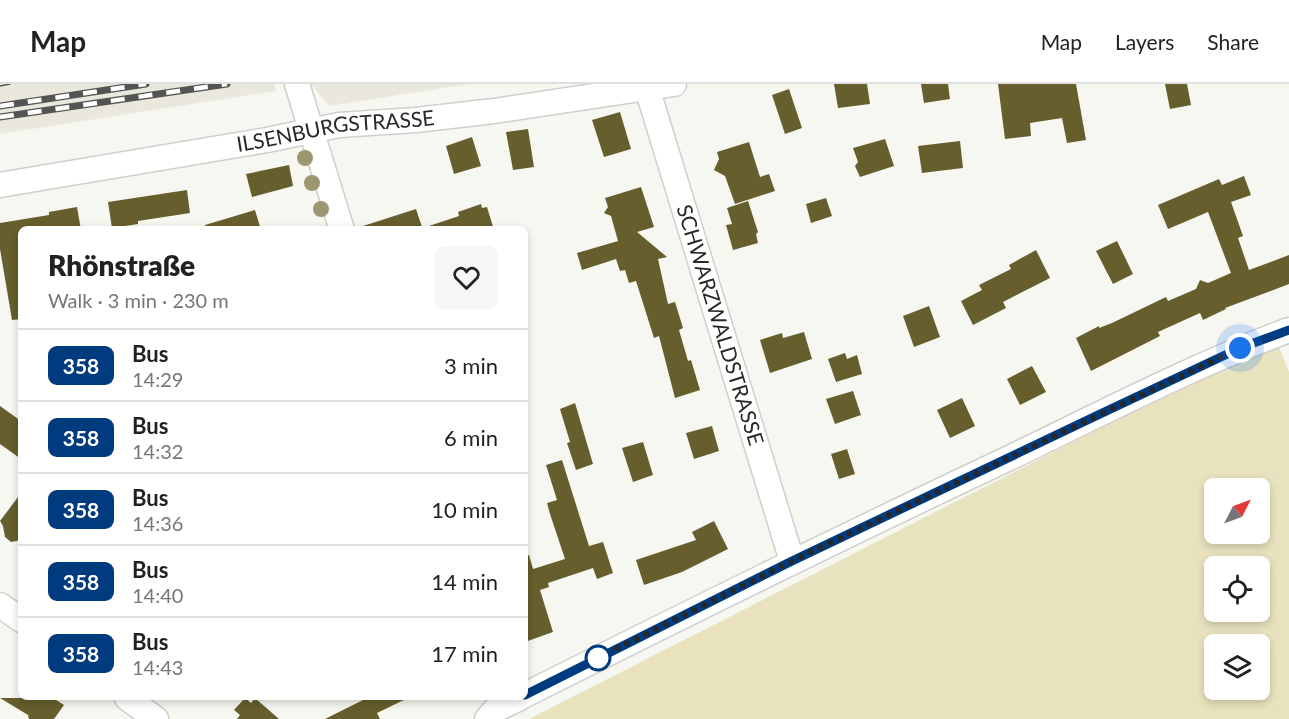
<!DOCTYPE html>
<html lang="en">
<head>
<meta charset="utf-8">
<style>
  body { margin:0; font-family:Lato,sans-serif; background:#f6f6f6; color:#222; height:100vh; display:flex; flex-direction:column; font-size:22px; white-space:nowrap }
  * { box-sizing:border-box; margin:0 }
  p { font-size:20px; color:#767676 }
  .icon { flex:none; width:33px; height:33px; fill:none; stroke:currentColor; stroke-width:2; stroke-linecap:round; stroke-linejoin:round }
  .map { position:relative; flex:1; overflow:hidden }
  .details { position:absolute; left:18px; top:142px; width:510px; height:474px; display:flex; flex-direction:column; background:#fff; border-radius:9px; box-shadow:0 3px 9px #0003 }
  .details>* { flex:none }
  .badge { padding:0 12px; border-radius:9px; font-size:21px; line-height:39px }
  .needle { width:39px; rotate:48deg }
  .fabs { position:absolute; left:1204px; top:394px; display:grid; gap:12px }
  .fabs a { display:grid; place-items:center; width:66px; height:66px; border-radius:9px; background:#fff; box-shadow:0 3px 9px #0003; font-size:30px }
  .you { position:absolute; width:30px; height:30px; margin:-15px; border:4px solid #fff; border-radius:50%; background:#1a73e8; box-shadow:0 0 0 9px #1a73e833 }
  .map>.badge { position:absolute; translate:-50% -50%; box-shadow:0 0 0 3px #fff }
  .round { display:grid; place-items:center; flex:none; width:63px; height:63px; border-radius:9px; background:#f6f6f6 }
  .overview { display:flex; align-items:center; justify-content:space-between; height:102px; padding:0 30px }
  h1 { font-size:28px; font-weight:800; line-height:45px }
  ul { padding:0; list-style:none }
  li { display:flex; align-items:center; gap:18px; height:72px; padding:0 30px; border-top:2px solid #e0e0e0 }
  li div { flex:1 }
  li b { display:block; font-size:22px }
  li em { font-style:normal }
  li .badge { min-width:66px; font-weight:700; text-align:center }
  header { display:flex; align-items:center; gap:36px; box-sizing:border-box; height:84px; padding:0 30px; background:#fff; border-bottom:2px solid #e0e0e0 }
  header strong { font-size:28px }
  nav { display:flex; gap:33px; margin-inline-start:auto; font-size:21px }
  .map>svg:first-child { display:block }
</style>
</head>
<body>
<header>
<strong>Map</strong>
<nav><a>Map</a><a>Layers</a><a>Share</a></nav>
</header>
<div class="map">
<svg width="1289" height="635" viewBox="0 0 1289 635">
  <rect width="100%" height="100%" fill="#f7f7f2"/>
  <path fill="#eae8dd" d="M0,0h274l2,7 -276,43z
    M311,0h157l-139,22z"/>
  <path fill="#e8e3be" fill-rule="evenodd" d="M1279,263l10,25v347h-760l689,-351zM1215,405h45v45h-45zM1215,483h45v45h-45zM1215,561h45v45h-45z"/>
  <path fill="#665e2c" d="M834,0h33l3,20 -32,4z
    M921,0h27l2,15 -26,4z
    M998,0h78l10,56 -19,3 -5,-25 -32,5 1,13 -26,3z
    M1165,0h22l4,21 -21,4z
    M789,5l13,39 -17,6 -13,-39z
    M620,28l11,37 -27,8 -12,-37z
    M528,45l6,38 -21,3 -7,-38z
    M472,53l9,29 -27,8 -8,-28z
    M885,55l9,27 -34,11 -5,-11 3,-4 -5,-14z
    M960,57l3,27 -41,5 -4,-27z
    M749,58l11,35 9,-3 6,17 -40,13 -10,-28 -11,-6 5,-11 -2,-7z
    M289,81l4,21 -41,11 -6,-23z
    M1244,92l7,19 -20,7 12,34 -5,2 11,32 40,-15v29l-64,24 1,1 -23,11 -3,-7 -42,19 2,4 -69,35 -15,-33 23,-12v2l13,-5 54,-26 2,4 28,-12 4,-9 8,3 23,-10 -23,-61 -40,17 -10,-24 61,-26 3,6z
    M641,103l13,40 -17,5 30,25 -9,2 10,45 7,-2 8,26 -4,2 9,31 3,-1 9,30 -25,8 -16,-62 -5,2 -18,-57 -7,2 -4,-13 -5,1 -4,-12 -34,11 -5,-17 41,-12 -7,-25 -7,-3 4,-6 -3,-9z
    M187,106l3,23 -52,8v3l-26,4 -4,-26z
    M826,114l6,18 -21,7 -5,-19z
    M748,117l10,31 -2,2 2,9 -25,7 -7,-25 6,-1 -5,-16z
    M481,120l1,4 5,-1 7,23h-65v-4l30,-10 -1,-4z
    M77,123l4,23h-60v89l-9,1 -12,-71v-26l49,-8v-3z
    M416,125l7,21h-59l-1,-4z
    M255,126l6,20h-55l-1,-5z
    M1117,157l16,33 -20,10 -17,-33z
    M1036,166l14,28 -47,24 3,6 -33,17 -12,-24 21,-11 -3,-5 32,-16 -2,-4z
    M929,222l11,31 -26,10 -11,-31z
    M804,248l8,27 -42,14 -10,-33 22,-7 1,5z
    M845,269l2,6 10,-4 5,19 -26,8 -8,-23z
    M1032,282l14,26 -26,13 -13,-26z
    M853,307l8,24 -26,9 -9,-25z
    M962,314l13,28 -25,12 -13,-28z
    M575,319l18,61 -17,6 -9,-27 3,-1 -10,-33z
    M0,322l21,15v38l-21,-15z
    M712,342l7,25 -25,8 -8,-26z
    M643,358l10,33 -20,7 -11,-34z
    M847,365l8,25 -16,5 -8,-25z
    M562,376l27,86 14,-4 10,31 -16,6 -4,-11 -45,15 1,4 -9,3 13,42 -28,10v-86l4,-1 4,14 32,-10 -15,-45 -3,-11 10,-3 -11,-35z
    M21,409v47l-10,2 -6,-5 -2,-11 -3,-5z
    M714,437l14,28 -46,23 -38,13 -8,-25 60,-20 -4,-8z
    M0,614h53l11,7 -10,14h-25l-1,-4z
    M245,614l6,5 4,-5 24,21h-42l3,-4 -6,-5z
    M367,614h41l-31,15 3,6h-55z"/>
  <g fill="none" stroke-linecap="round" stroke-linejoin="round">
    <defs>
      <g id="minor">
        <path d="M297,0l45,146"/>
        <path id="s1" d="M647,4l145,473"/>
        <path id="s2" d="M0,101l267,-45 72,-15 77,-5 78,-9 180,-27"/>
        <path d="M0,521l21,15"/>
        <path d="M525,611c159,-80 319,-159 480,-235 94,-45 187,-94 284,-130"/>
        <path d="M127,614l29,21"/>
        <path d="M487,635l8,-9 25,-12"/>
      </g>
    </defs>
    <use href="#minor" stroke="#d0cfcb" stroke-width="27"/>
    <use href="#minor" stroke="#fff" stroke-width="24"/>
    <path stroke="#545452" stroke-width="1.5" d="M0,2l10,-2"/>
    <defs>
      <path id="rail" d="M0,22l146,-22
        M0,33l227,-33"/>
    </defs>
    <use href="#rail" stroke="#545452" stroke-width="7"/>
    <use href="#rail" stroke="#fff" stroke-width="4.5" stroke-dasharray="14" stroke-linecap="butt"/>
  </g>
  <g fill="#9c9770">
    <circle cx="305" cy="74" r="8"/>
    <circle cx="312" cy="99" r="8"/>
    <circle cx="321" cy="125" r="8"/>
  </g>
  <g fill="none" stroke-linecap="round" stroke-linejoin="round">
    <defs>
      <path id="line" d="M525,611l267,-134 306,-146 142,-67 49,-18"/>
    </defs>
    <use href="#line" stroke="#fff" stroke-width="14"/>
    <use href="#line" stroke="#003b80" stroke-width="9"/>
    <path stroke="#282726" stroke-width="6" stroke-dasharray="0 10.8" d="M598,574l194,-97 448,-213"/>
  </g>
  <circle fill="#fff" stroke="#003b80" stroke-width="3" cx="598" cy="574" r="12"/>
  <g text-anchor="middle" stroke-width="6" stroke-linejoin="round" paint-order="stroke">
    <g font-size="21" fill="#282726" stroke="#fff">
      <text dy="7" stroke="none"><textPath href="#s2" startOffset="340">ILSENBURGSTRASSE</textPath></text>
      <text dy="7" stroke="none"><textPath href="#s1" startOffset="248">SCHWARZWALDSTRASSE</textPath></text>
    </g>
  </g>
</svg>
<div class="fabs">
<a><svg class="needle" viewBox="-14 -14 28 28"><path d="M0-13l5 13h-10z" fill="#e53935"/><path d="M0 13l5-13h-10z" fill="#767676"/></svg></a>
<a><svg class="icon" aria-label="locate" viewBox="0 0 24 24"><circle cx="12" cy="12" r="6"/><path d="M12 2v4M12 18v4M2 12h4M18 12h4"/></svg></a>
<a><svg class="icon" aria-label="layers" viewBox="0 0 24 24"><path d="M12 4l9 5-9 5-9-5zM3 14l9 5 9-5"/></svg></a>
</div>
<div class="you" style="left:1240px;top:264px"></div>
<section class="details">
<div class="overview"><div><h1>Rhönstraße</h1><p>Walk · 3 min · 230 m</p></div><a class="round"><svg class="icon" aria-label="heart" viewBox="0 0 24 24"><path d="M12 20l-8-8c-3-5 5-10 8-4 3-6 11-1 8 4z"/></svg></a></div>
<ul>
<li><span class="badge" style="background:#003b80;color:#fff">358</span><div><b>Bus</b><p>14:29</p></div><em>3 min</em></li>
<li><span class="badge" style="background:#003b80;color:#fff">358</span><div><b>Bus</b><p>14:32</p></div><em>6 min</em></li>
<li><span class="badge" style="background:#003b80;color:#fff">358</span><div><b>Bus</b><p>14:36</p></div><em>10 min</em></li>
<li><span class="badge" style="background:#003b80;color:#fff">358</span><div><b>Bus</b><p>14:40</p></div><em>14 min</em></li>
<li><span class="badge" style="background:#003b80;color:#fff">358</span><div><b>Bus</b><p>14:43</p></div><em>17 min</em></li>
</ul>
</section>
</div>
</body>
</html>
